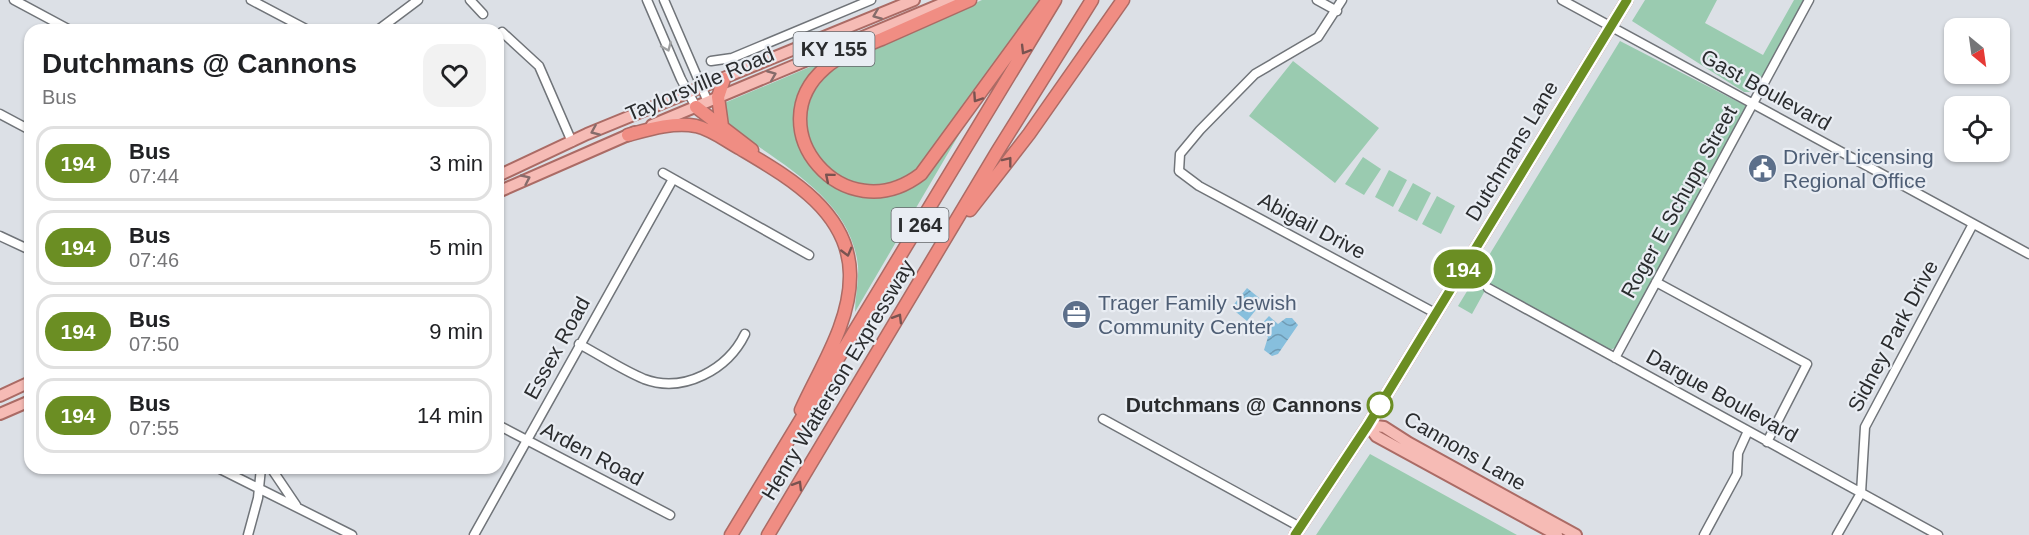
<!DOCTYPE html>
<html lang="en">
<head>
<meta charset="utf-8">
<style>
  body { margin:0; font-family:Helvetica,sans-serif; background:#f2f2f2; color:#202124; height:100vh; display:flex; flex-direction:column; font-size:22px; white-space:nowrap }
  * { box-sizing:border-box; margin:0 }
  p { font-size:20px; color:#757577 }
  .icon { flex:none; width:33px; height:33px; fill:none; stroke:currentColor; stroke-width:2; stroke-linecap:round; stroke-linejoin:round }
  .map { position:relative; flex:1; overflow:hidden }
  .drawer { position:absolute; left:24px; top:24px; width:480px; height:450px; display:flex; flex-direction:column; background:#fff; border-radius:18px; box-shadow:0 2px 4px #0004 }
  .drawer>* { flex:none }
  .badge { padding:0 12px; border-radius:20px; font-size:21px; line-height:39px }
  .needle { width:39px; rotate:151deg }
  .fabs { position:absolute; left:1944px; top:18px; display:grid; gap:12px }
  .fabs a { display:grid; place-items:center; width:66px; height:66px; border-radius:12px; background:#fff; box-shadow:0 2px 4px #0004; font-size:30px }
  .map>.badge { position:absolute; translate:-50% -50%; box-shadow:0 0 0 3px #fff }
  .round { display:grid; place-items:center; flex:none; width:63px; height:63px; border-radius:18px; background:#f2f2f2 }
  .overview { display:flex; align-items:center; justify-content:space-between; height:102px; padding:0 18px }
  h1 { font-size:28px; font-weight:700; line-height:45px }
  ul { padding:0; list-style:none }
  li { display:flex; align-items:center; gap:18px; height:75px; margin:0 12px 9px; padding:0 6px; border:3px solid #e0e0e0; border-radius:18px }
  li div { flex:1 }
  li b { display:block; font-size:22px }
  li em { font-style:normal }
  li .badge { min-width:66px; font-weight:700; text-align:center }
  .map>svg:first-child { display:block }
</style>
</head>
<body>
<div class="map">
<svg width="2029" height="535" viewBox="0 0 2029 535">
  <defs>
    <pattern id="water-waves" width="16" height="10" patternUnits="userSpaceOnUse" patternTransform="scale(1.5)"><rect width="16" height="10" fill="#87bfdd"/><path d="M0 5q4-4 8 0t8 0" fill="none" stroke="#6f9bb4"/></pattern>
  </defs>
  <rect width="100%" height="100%" fill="#dce0e6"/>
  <path fill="#9acbb0" d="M982,0h58l-115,164 -24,18 -44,4 -30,-17 -16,-24 -4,-14v-20l6,-18 17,-22 18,-12z
    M1645,0h72l-12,23 58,32 31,-55h12l-50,92h-12l-112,-71z
    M1620,41l130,67 -133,239 -7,3 -123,-63 -15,27 -14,-8z
    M824,61l-24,41 16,69c31,33 84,35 115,-1 12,-13 20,-34 33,-44l-109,186c0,-15 4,-30 3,-46 -7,-68 -78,-102 -127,-139l-4,-5 -5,-18z
    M1293,61l86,67 -44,55 -86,-67z
    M1363,157l18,12 -17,26 -19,-11z
    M1389,170l18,10 -14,27 -18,-10z
    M1413,183l18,10 -14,28 -19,-10z
    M1437,196l18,10 -14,28 -19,-10z
    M1370,454l147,81h-201z"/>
  <path fill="url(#water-waves)" d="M1247,288l16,13 -16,20 -16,-13z
    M1269,316l9,8 8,-6h6l6,7 -20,29 -6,2 -8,-6 4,-13 -11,-8z"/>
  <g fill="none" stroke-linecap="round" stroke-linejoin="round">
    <defs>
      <path id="minor" d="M14,0l56,30
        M251,0l57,30
        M470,0l13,14
        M647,0l34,79 15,28
        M664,0l44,102
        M1317,0l20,11
        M1342,0l-24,37 -63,37 -55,56 -20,24 -1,17 20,15 236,127
        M1562,0l467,254
        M378,30l40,-30
        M502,32l37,34 33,76
        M711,61l21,-3 139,-58
        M0,114l30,16
        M663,173l146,82
        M0,236l30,14
        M1656,282l151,82 -40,78
        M1488,288l450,247
        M579,344c21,11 43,26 65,35 40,15 84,-10 101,-45
        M1615,358l194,-358
        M1103,419l197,108
        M498,425l172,90
        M218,468l134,67
        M271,468l25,37
        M248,535l10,-37 3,-30
        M474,535l199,-356
        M1704,535l33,-61 1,-21 10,-22
        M1837,535l24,-42 4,-66 108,-203"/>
      <path id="major" d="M652,125l299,-125
        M498,176l89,-42 327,-134
        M498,192l137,-60
        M0,396l30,-14
        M0,414l30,-13
        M1368,425l16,2 25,16 167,92
        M1368,425l8,11 181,99
        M1295,535l73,-110 259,-425"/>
      <path id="highway" d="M970,0c-30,13 -59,26 -88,39 -20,8 -41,15 -57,29 -69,60 19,165 96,106l127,-174
        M696,107l56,43
        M722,126l-4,-29 6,-18
        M628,135c22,-6 45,-13 68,-9 17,4 30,15 45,23 47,28 108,62 109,125 1,48 -30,94 -49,136
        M970,210l59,-76 94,-134
        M731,535l324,-535
        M768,535l229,-383 95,-152"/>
    </defs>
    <use href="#minor" stroke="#707479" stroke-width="11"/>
    <use href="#major" stroke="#ab6b65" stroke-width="14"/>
    <use href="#highway" stroke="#ab6b65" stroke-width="15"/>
    <use href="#minor" stroke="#fff" stroke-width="8"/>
    <use href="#major" stroke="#f6bbb5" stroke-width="10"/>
    <use href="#highway" stroke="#f08d83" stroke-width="12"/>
  </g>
  <defs><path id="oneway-chevron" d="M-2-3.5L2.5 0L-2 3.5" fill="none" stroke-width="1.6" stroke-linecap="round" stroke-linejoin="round" transform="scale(1.5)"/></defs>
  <g stroke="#866c6b">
    <use href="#oneway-chevron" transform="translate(877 15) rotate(158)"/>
    <use href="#oneway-chevron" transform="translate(772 75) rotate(-22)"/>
    <use href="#oneway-chevron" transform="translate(595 131) rotate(157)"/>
    <use href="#oneway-chevron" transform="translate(526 179) rotate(-25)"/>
  </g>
  <use stroke="#9fa0a1" href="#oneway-chevron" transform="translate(667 47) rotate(67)"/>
  <g stroke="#795350">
    <use href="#oneway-chevron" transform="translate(1025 50) rotate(121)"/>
    <use href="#oneway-chevron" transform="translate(977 98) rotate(124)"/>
    <use href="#oneway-chevron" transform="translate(1008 161) rotate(-52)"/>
    <use href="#oneway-chevron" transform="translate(829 177) rotate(-140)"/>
    <use href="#oneway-chevron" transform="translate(847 252) rotate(75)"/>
    <use href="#oneway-chevron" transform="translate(898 318) rotate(-59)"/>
    <use href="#oneway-chevron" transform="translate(798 485) rotate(-59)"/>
  </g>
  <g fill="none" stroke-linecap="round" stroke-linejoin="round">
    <defs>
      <path id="line" d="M1295,535l73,-110 259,-425"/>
    </defs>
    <use href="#line" stroke="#fff" stroke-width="14"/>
    <use href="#line" stroke="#6b8e23" stroke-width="9"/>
  </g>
  <defs>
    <symbol id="civic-disc" viewBox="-11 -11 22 22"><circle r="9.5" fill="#5c6f8a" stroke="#e9edf3"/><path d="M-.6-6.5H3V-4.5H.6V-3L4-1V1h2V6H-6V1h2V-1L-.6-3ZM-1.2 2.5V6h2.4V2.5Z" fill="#fff"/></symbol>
    <symbol id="office-disc" viewBox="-11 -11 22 22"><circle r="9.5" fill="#5c6f8a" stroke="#e9edf3"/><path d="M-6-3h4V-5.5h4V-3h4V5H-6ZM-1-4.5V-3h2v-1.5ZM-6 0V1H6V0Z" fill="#fff"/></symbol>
  </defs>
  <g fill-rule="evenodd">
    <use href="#civic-disc" x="1746" y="152" width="33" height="33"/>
    <use href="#office-disc" x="1060" y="298" width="33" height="33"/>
  </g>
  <circle fill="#fff" stroke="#6b8e23" stroke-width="3" cx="1380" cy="405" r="12"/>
  <g text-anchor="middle" stroke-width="4.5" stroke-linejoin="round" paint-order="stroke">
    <g fill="#e9edf3" stroke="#636669" stroke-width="1.5">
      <rect x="793.5" y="32" width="81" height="34" rx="4.5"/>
      <rect x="891.5" y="208" width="57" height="34" rx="4.5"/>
    </g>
    <g font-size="20" font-weight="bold" fill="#2a2c2e">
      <text x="834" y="56">KY 155</text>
      <text x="920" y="232">I 264</text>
    </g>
    <g font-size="21" fill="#2a2c2e" stroke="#e9edf3">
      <text transform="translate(700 84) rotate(-23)" y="7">Taylorsville Road</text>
      <text transform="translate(1766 90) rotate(29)" y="7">Gast Boulevard</text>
      <text transform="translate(1512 151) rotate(-59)" y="7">Dutchmans Lane</text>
      <text transform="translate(1679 202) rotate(-61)" y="7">Roger E Schupp Street</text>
      <text transform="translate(1312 226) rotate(28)" y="7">Abigail Drive</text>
      <text transform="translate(1893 336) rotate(-62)" y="7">Sidney Park Drive</text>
      <text transform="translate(557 348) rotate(-61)" y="7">Essex Road</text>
      <text transform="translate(838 380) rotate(-59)" y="7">Henry Watterson Expressway</text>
      <text transform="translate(1722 396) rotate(29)" y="7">Dargue Boulevard</text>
      <text transform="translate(1465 451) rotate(30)" y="7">Cannons Lane</text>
      <text transform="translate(592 454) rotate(28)" y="7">Arden Road</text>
    </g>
    <g font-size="21" fill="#4e5e75" stroke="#e9edf3" text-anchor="start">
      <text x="1783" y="164">Driver Licensing<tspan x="1783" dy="24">Regional Office</tspan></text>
      <text x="1098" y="310">Trager Family Jewish<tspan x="1098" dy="24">Community Center</tspan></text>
    </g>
    <g font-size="21" font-weight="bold" fill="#2a2c2e" stroke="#e9edf3" text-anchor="end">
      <text x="1362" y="412">Dutchmans @ Cannons</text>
    </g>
  </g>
</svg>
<div class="fabs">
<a><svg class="needle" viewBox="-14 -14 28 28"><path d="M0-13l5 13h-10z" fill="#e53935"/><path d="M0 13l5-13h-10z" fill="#757577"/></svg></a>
<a><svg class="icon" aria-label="locate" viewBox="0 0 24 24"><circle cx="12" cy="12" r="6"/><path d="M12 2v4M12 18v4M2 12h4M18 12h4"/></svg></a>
</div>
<b class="badge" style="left:1463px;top:269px;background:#6b8e23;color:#fff">194</b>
<section class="drawer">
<div class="overview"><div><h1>Dutchmans @ Cannons</h1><p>Bus</p></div><a class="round"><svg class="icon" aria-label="heart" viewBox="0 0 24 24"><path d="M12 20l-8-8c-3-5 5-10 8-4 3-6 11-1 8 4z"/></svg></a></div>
<ul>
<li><span class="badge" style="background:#6b8e23;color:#fff">194</span><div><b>Bus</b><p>07:44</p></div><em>3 min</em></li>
<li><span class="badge" style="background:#6b8e23;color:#fff">194</span><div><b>Bus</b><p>07:46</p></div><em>5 min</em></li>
<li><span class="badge" style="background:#6b8e23;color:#fff">194</span><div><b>Bus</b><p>07:50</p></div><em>9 min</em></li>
<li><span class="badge" style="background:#6b8e23;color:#fff">194</span><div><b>Bus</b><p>07:55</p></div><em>14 min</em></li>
</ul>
</section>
</div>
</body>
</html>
